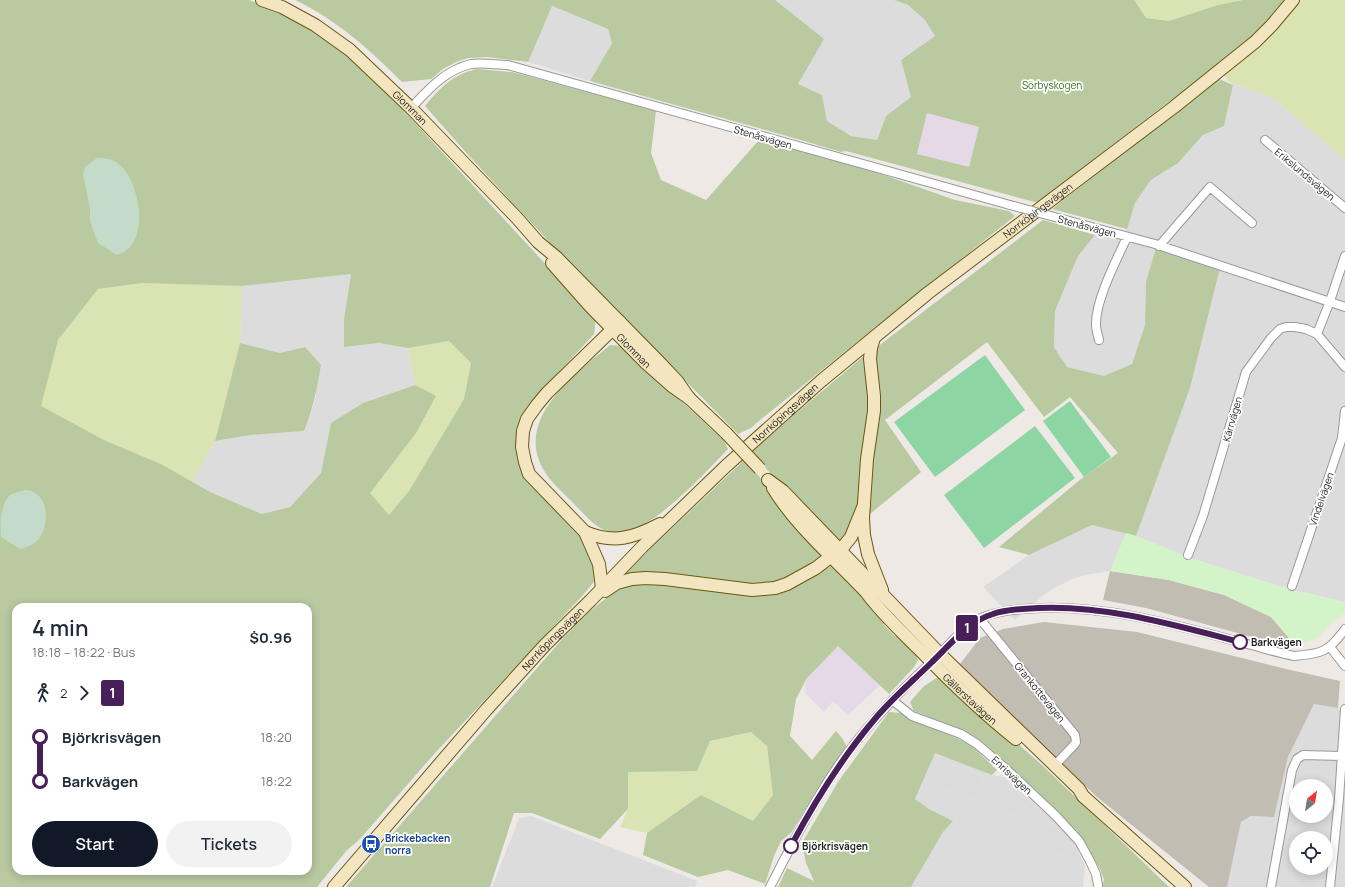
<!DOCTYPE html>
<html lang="en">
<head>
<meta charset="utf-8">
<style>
  body { margin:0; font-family:Manrope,sans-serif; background:#f2f2f3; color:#1f2937; height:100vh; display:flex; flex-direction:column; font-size:15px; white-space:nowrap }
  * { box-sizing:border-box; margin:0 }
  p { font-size:13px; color:#747a83 }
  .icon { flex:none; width:22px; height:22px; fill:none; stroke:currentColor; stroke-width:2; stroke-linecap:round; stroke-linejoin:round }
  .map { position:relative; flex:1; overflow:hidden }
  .drawer { position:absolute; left:12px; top:603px; width:300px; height:272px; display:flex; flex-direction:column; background:#fff; border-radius:12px; box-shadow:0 2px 10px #0003 }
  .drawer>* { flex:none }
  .badge { padding:0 8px; border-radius:3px; font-size:14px; line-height:26px }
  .needle { width:26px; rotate:30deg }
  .tools { position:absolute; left:1289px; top:779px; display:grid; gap:8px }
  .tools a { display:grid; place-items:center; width:44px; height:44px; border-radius:50%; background:#fff; box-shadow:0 2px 10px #0003; font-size:20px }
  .map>.badge { position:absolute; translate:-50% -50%; box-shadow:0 0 0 2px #fff }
  .legs { display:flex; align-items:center; gap:6px; height:44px; padding:0 20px; font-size:13px }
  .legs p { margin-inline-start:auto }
  .summary { display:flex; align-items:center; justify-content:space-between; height:68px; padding:0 20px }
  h1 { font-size:22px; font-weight:600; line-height:30px }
  .cta { display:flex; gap:8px; margin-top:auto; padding:8px 20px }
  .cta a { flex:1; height:46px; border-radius:24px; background:#111827; color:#fff; font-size:16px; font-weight:600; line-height:46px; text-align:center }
  .cta a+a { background:#f2f2f3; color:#1f2937 }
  ul { padding:0 20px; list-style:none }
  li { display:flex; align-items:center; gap:14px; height:44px; font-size:15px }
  li i { display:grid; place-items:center; width:6px; height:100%; margin:0 5px; background:currentColor }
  li i::after { content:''; width:10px; height:10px; margin:-5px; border:3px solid; border-radius:50%; background:#fff }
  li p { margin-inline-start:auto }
  li:first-child i { background:linear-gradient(#0000 50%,currentColor 0) }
  li:last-child i { background:linear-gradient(currentColor 50%,#0000 0) }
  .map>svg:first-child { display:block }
</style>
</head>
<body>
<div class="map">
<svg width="1345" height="887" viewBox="0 0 1345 887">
  <rect width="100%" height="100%" fill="#efe9e6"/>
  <path fill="#dddcdc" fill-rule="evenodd" d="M775,0h119l14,5 17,15 10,16 -34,24 10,37 -25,19 -9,24 -26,-4 -24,-15 -5,-26 -24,-11z
    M551,6l57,23 4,14 -22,38 -62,-19z
    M1228,81l45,17 72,62v442l-56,-13 -99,-31 -54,-22 54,-148 30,-120 -74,14 -1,43 -13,39 -28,12 -37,-9 -13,-20 1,-36 23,-55 17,-21 -2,-9 32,7 10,-30 16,-23 27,-17 25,-28 21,-9 9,-41z
    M351,274l-7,45v28l35,-4 29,5 7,37 -52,18 -31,20 -11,50 -31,34 -28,7 -52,-22 -18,-10 23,-41 35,-6 54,-4 6,-15 6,-20 -11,-49 -25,6 -40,-10 2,-57z
    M1092,525l34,8 -16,38 -20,3 -15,4 -17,8 -13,8 -30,26 -32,-33 46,-32z
    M1314,704l31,5v178h-118l14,-65 10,-6 23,1 14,-60zM1296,786h30v30h-30zM1296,838h30v30h-30z
    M935,752l57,23 12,2 64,56 17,32 -2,22h-172l32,-55 10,-11 -24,-12 -14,-10z
    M531,816l166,65 -2,6h-203l27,-69z"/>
  <path fill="#e5d9e7" d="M927,113l52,14 -10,41 -52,-14z
    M838,646l42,39 -32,30 -15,-14 -9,11 -20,-20 3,-14z"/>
  <path fill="#c2bdb3" d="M1110,571l59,9 55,15 47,22 24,28 -10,1 -139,-38 -43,-8z
    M1044,622l93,10 149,37 54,12 -2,27 -24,-4 -26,53 -14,60 -23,-1 -10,6 -14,65h-18l-112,-90 -137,-133 20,-26 23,-9z"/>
  <path fill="#dae3b2" d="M1134,0h110l-26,5 -49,16 -24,-3z
    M1301,0h44v160l-72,-62 -45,-17 -4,-6 63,-57z
    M142,283l100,3 -2,57 -25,98 -23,41 -31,-18 -57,-24 -64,-34 18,-66 40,-51z
    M449,341l22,22 -7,36 -55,92 -20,24 -20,-22 67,-96 -21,-12 -7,-37z
    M751,732l16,14 6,49 -20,26 -52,-26 -54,38 -27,-6 8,-18 -1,-37 70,-1 13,-30z"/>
  <path fill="#b9c9a0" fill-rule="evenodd" d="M0,0h249l32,12 30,16 37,27 59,59 189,205 -2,15 -61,66 -12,28 -2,33 57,69 17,25 4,21 -4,7 -10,12 -148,158 -76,87 -12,10 -30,37h-317zM351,274l-7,45v28l35,-4 29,5 41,-7 22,22 -7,36 -55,92 -20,24 -19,-22 46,-60 20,-37 -21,-11 -52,18 -32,20 -10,50 -31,34 -28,7 -52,-22 -49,-28 -57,-24 -63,-34 17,-66 40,-51 44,-6 100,3zM16,607h292v264h-292z
    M295,0h480l49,39 -26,45 24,11 5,26 24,15 26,4 9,-24 25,-19 -10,-37 34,-24 -10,-16 -17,-15 -14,-5h240l12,18 23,3 49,-16 25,-5h41c-32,43 -78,75 -121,106 -42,32 -84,64 -125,97l-192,-52 -5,1c-83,-25 -167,-47 -251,-71l22,-38 -4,-14 -56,-23 -24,56 -41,-5 -19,1 -12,4 -13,7 -12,10 -29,3c-32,-32 -65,-62 -107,-82zM927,113l52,14 -10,40 -52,-13z
    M477,69l34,3 13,3 132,36 -5,42 10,27 45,20 53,-60 62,16 60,18 74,26 54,11 6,5 -147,117 -108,87 -9,8 -13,6c-106,-108 -214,-214 -313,-328 16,-19 27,-31 52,-37z
    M1219,79l14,6 -9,41 -21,9 -25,28 -27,17 -16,23 -8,26 -75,-20z
    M1043,220l52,15 -17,21 -23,55 -1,36 13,20 37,9 28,-12 13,-39 1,-43 10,-34 64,20 -30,120 -54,148 -44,-11 -63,30 -30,-8 82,-68 37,-26 -48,-56 -26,20 -57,-75 -102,78 36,52 -57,47 8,-168z
    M240,343l40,10 25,-6 16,18c-4,23 -8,45 -17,66l-54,4 -35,6z
    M610,345l12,1 102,95 4,8c-21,22 -71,76 -100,82 -26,5 -34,-7 -51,-24 -12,-13 -30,-27 -37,-44 -21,-49 38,-91 70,-118z
    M864,356l2,5 4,51 -13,97 -6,19 -12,16 -88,-91 50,-44z
    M743,461l15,14 35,46 32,33 -3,5 -36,20 -23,6 -140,-10z
    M832,566l9,5 46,50 -4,3 12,12 4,-3 16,17 3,10 -4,7 -25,27 -51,-48 -31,32 -11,21 -6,37 22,24 24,-29 6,7 5,9 -35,52 -21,34 -10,8 -7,15 -9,28 -37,-14 -30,7 -55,-22 4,-22 54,-38 52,26 20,-26 -6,-49 -16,-14 -41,9 -13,30 -69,1v37l-28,30 -68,-26h-18l-24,74h-144l219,-251 23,-23 23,-19 12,-6 13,-3 24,-1 90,11 26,-1 50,-27z
    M938,677l8,3 97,86 126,121h-67l2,-7 -3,-9 -24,-40 -95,-89 -20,-12 -48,-19 -4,-9 14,-16z
    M889,712l12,1 12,8 37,14 21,10 26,25 -5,5 -57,-22 -20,46 14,10 24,12 -10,11 -32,55h-133l9,-19 27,13 -8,-18 -4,-20 36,-61z"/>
  <path fill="#c5dbca" d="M97,158c9,0 17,1 23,7 21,19 31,81 -3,90l-19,-12 -8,-22v-12l-7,-35 2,-7z
    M24,490c3,0 7,0 9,2 17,7 15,34 6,47 -5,6 -12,8 -19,10l-19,-12c-1,-12 -1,-31 8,-41 3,-3 11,-4 15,-6z"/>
  <path fill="#d2f4c8" d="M1126,533l10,3 54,22 99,31 56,13v11l-11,8 -18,18 -21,6 -24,-28 -47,-22 -55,-15 -59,-9z"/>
  <path fill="#8dd5a2" d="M985,355l40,55 -90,67 -41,-55z
    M1070,401l41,56 -27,20 -41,-56z
    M1035,426l40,52 -91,70 -40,-53z"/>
  <path fill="#dbdbdb" d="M949,764l32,14 -7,19 -33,-12z
    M996,787l37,15 -5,17 -41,-15z
    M1043,824l26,10 9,16 -2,8 -38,-15z"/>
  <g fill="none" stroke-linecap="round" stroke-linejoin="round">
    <defs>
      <path id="street" d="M411,108c17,-18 34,-38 60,-44 11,-2 26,1 37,1l502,140
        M1265,140l80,68
        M1062,219l93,25 190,63
        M1159,246l51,-59 42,36
        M1345,256l-15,45 -13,33 28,33
        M1099,340c-1,-5 -3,-10 -3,-15 -1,-24 21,-66 31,-88
        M1188,555l15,-39 43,-144 25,-34 9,-9 6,-2h9l11,2 11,5
        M1292,586l50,-148 3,-27
        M980,619l95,116 1,7 -2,3 -20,21
        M1330,647l15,19
        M940,654c12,-13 25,-28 41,-36 19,-8 40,-9 60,-10 71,-2 138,18 206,36 16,4 31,9 47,12 27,-2 35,-4 51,-27
        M892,700l20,16 49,18 16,10 28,24 51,48 23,25 11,20 6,13 2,11
        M770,887c18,-35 36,-71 57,-104 28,-45 65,-85 105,-121
        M1271,887l21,-117 5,-11 6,-4 39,1
        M1330,887l9,-88 6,-90"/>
      <g id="secondary">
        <path id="s1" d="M262,0l20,7 33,18 35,25 61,58 106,110 21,24 18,15 103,105 18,19 12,17"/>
        <path id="s2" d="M552,263l38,43 56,57 26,23 17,12 37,35"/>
        <path d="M874,338l-3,10 -1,11 4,37v15l-7,48 -4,59 1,17 4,19 14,36"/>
        <path d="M768,480l15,11 157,163 139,135 4,7 102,91"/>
        <path id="s3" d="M773,488c23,38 63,72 93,104 16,22 36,40 55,59 30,31 61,61 95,88"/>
        <path d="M585,532c29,12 48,6 75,-8"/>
        <path d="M602,588l-3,-24 -14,-32 -56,-58 -4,-12 -3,-15 1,-16 4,-12 10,-14 10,-12 73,-71"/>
        <path d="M605,591l12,-8 15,-4 14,-1 19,1 87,11 23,-2 12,-4 29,-16 27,-21 8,-10 13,-32"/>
        <path id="s4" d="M334,887l152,-177 59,-65 46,-45 51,-53 84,-81 95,-85 107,-88 246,-186 81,-65 17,-17 21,-25"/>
      </g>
    </defs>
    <use href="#street" stroke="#999" stroke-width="10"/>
    <use href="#secondary" stroke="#6b5811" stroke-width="14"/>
    <use href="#street" stroke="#fff" stroke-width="8"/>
    <use href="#secondary" stroke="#f3e5c0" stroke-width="12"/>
    <defs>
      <path id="street-bridge" d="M1010,205l52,14"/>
      <path id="secondary-bridge" d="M726,433l34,36"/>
    </defs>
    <use href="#street-bridge" stroke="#999" stroke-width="10" stroke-linecap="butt"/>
    <use href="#secondary-bridge" stroke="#6b5811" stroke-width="14" stroke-linecap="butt"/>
    <use href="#street-bridge" stroke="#fff" stroke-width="8"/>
    <use href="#secondary-bridge" stroke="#f3e5c0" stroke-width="12"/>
  </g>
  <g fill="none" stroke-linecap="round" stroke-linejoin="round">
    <defs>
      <path id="line-1" d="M791,846c24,-45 50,-87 83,-126 17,-21 39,-39 58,-58 19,-18 35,-40 61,-48 14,-5 30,-5 45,-6 69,-3 136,17 202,34"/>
    </defs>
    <use href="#line-1" stroke="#fff" stroke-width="9"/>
    <use href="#line-1" stroke="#481f59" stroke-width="6"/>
  </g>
  <defs>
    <symbol id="bus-disc" viewBox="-11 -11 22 22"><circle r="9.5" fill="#1a4fb4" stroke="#fff"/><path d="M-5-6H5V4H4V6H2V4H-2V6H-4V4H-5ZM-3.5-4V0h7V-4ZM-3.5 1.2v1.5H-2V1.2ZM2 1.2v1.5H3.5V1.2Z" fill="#fff"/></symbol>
  </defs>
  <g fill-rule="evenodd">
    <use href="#bus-disc" x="360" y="833" width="22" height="22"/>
  </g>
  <g fill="#fff" stroke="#481f59" stroke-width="2">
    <circle cx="1240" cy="642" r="7"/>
    <circle cx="791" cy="846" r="7"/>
  </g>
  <g text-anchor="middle" stroke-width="3.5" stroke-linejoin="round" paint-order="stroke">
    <g font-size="10" fill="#2d7218" stroke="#fff">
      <text x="1052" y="89">Sörbyskogen</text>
    </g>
    <g font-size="10" fill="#1f1f1f" stroke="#fff">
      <text dy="4" stroke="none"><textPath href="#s1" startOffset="185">Glomman</textPath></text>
      <text transform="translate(763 137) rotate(16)" y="4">Stenåsvägen</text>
      <text transform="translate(1305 174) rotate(40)" y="4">Erikslundsvägen</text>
      <text dy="4" stroke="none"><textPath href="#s4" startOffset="979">Norrköpingsvägen</textPath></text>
      <text transform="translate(1087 226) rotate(15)" y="4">Stenåsvägen</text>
      <text dy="4" stroke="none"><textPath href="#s2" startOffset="120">Glomman</textPath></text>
      <text dy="4" stroke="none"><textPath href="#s4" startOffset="655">Norrköpingsvägen</textPath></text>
      <text transform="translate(1232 419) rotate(-74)" y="4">Kärrvägen</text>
      <text transform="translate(1321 499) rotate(-71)" y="4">Vindelvägen</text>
      <text dy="4" stroke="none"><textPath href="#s4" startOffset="331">Norrköpingsvägen</textPath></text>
      <text transform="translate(1040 692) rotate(51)" y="4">Grankottevägen</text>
      <text dy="4" stroke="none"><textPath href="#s3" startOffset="289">Gällerstavägen</textPath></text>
      <text transform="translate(1012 775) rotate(43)" y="4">Enrisvägen</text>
    </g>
    <g font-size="10" font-weight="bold" fill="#1f1f1f" stroke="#fff" text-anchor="start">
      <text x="1251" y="646">Barkvägen</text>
      <text x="802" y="850">Björkrisvägen</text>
    </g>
    <g font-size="10" font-weight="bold" fill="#164399" stroke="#fff" text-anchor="start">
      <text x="385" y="842">Brickebacken<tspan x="385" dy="12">norra</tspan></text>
    </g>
  </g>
</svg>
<div class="tools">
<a><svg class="needle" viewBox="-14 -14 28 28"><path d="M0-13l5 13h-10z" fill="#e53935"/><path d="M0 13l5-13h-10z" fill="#747a83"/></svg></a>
<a><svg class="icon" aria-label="locate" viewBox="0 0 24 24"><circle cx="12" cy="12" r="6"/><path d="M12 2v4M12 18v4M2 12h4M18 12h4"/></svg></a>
</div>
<b class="badge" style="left:967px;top:628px;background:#481f59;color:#fff">1</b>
<section class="drawer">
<div class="summary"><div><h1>4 min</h1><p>18:18 – 18:22 · Bus</p></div><b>$0.96</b></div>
<div class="legs"><svg class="icon" aria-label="walk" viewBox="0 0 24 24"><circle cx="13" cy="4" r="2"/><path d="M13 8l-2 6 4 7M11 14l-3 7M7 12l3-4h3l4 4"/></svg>2<svg class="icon" aria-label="forward" viewBox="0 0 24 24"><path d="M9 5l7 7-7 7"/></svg><b class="badge" style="background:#481f59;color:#fff">1</b></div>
<ul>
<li><i style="color:#481f59"></i><b>Björkrisvägen</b><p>18:20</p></li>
<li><i style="color:#481f59"></i><b>Barkvägen</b><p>18:22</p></li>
</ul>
<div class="cta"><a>Start</a><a>Tickets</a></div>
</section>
</div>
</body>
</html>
